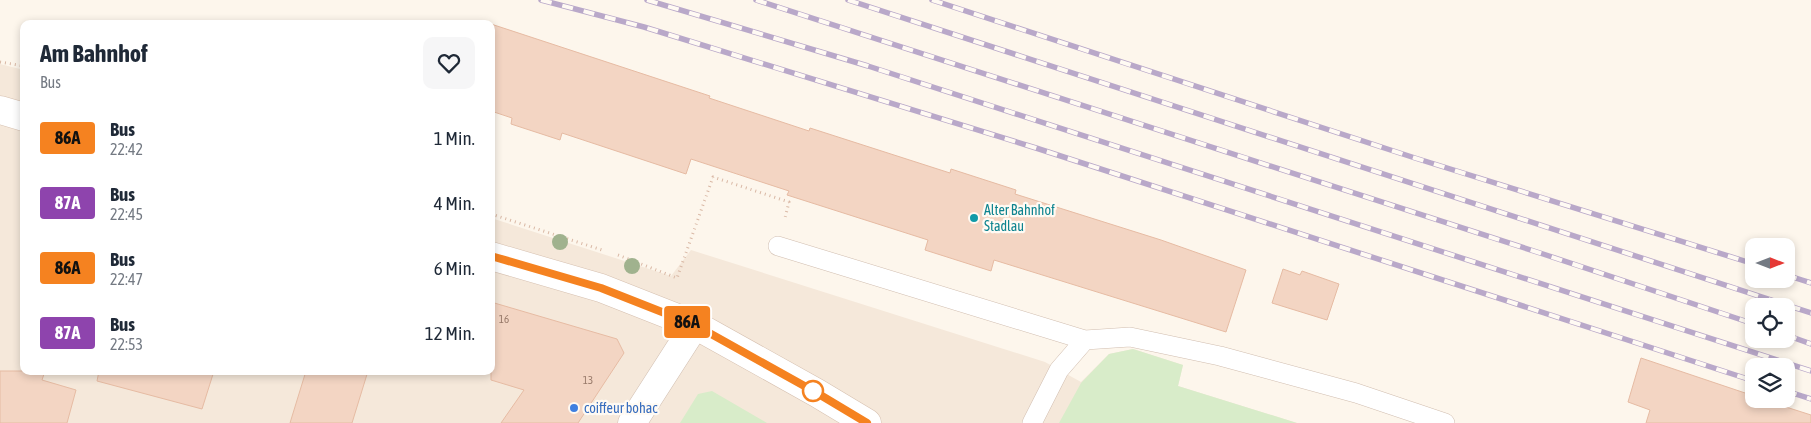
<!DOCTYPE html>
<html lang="de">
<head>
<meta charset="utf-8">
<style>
  body { margin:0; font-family:"Asap Condensed",sans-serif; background:#f6f6f7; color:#1f2937; height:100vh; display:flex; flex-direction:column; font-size:19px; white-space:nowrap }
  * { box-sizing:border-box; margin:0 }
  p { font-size:16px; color:#747a83 }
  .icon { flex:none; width:28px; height:28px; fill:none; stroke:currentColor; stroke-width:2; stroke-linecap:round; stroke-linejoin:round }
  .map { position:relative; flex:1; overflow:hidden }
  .sheet { position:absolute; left:20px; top:20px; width:475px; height:355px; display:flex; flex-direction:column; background:#fff; border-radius:10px; box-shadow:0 2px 8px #0003 }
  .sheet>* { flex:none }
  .badge { padding:0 10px; border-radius:4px; font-size:18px; line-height:32px }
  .needle { width:32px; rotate:90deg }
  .buttons { position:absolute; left:1745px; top:238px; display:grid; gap:10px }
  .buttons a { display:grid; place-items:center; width:50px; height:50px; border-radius:10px; background:#fff; box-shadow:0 2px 8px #0003; font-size:25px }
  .map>.badge { position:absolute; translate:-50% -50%; box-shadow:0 0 0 2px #fff }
  .round { display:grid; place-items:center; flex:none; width:52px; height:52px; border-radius:10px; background:#f6f6f7 }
  .summary { display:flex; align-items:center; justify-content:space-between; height:85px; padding:0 20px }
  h1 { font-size:24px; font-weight:700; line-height:38px }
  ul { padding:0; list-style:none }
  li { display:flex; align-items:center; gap:15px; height:65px; padding:0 20px }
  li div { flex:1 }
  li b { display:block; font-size:19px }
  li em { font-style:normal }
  li .badge { min-width:55px; font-weight:700; text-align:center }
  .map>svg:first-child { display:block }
</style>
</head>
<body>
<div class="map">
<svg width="1811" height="423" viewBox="0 0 1811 423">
  <rect width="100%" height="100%" fill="#fdf6ec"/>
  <path fill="#f5e8da" d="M0,64l24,6v301h467v-153l180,58 20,-26 354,112 36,20 28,-28 24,-5 50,16 -5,21 119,37h-1297z"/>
  <path fill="#d8ecc9" d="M1133,349l50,16 -5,21 119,37h-238l22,-40 28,-29z
    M712,391l55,32h-87l18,-29z"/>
  <path fill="#f3d5c3" stroke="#e6bba3" d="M491,24l219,72 -1,2 100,33 1,-3 140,45 1,-4 65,21 -1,4 146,46 85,30 -20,62 -232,-72 -3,11 -66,-21 3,-10 -141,-45 2,-4 -98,-32 -5,15 -124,-41 -2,7 -49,-16 1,-6 -21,-7z
    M1283,269l17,6 2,-4 37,13 -12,36 -55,-17z
    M491,302l126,37 7,14 -46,70h-77l23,-33 -33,-10z
    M1641,358l113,38v3h7l50,16v8h-165l4,-13 -22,-8z
    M0,371h45l-3,9 34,10 -9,33h-67z
    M99,371h115l-12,38 -105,-28z
    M306,371h62l-16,52h-62z"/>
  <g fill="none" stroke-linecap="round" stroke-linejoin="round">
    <defs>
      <path id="lane" d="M778,246l307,94
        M1032,423l27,-53 26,-30 45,-3 90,19 136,37 89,30"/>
      <path id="street" d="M632,423l63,-98"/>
      <path id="secondary" d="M0,110l24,7
        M491,256l110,32 94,37 122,68 50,30"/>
    </defs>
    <use href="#lane" stroke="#d1beb0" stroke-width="20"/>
    <use href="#street" stroke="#d1beb0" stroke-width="29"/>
    <use href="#secondary" stroke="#d6c0b0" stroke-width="29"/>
    <path stroke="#d9b8a5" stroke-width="3" stroke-dasharray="1 4" stroke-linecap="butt" d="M0,62l24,4
      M491,214l111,36
      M618,255l59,23 36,-101 76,25 -4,16"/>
    <use href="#lane" stroke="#fff" stroke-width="19"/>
    <use href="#street" stroke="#fff" stroke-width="28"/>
    <use href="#secondary" stroke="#fff" stroke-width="28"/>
    <defs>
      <path id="rail" d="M541,0l103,27 392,121 718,233
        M647,0l221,66 943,305
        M756,0l784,253 214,71
        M848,0l963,313
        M932,0l483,158 339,106
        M1786,275l25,8
        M1786,335l25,9
        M1786,391l25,8"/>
    </defs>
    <use href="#rail" stroke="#b9a8c9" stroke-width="5.5"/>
    <use href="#rail" stroke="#fffaf3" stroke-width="4" stroke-dasharray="11" stroke-linecap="butt"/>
  </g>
  <g fill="#a0b28e">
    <circle cx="560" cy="242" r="8"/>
    <circle cx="632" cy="266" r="8"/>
  </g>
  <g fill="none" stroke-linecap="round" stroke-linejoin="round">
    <defs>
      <path id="line" d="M491,256l110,32 94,37 122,68 50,30"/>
    </defs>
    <use href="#line" stroke="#fff" stroke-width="11"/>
    <use href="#line" stroke="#f58220" stroke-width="8"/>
  </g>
  <circle fill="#0f9aa8" stroke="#fffaf3" stroke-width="2" cx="974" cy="218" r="5"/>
  <circle fill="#fff" stroke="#f58220" stroke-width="2.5" cx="813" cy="391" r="10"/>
  <circle fill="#3f7fe0" stroke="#fffaf3" stroke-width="2" cx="574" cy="408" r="5"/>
  <g text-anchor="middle" stroke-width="4.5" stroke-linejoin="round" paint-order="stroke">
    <g font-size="11" fill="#987a6a">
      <text x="504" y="323">16</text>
      <text x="588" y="384">13</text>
    </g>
    <g font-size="14" fill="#0d838f" stroke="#fffaf3" text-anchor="start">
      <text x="984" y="215">Alter Bahnhof<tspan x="984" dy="16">Stadlau</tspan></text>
    </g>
    <g font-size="14" fill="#366cbe" stroke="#fffaf3" text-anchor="start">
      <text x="584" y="413">coiffeur bohac</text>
    </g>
  </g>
</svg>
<div class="buttons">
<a><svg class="needle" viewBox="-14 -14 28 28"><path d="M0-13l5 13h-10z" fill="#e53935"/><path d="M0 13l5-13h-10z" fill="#747a83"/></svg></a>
<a><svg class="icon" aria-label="locate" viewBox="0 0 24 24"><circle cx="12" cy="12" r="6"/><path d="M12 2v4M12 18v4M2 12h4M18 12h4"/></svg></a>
<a><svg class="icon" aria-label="layers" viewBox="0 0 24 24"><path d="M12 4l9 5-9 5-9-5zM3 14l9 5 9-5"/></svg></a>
</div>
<b class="badge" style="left:687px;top:322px;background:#f58220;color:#111">86A</b>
<section class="sheet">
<div class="summary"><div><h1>Am Bahnhof</h1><p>Bus</p></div><a class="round"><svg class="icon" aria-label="heart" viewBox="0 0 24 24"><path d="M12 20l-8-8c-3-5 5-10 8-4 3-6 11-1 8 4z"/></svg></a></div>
<ul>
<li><span class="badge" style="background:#f58220;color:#111">86A</span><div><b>Bus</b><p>22:42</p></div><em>1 Min.</em></li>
<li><span class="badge" style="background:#8e44ad;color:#fff">87A</span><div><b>Bus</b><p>22:45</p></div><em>4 Min.</em></li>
<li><span class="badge" style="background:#f58220;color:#111">86A</span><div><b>Bus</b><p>22:47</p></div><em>6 Min.</em></li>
<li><span class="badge" style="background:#8e44ad;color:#fff">87A</span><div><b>Bus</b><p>22:53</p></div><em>12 Min.</em></li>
</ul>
</section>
</div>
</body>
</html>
